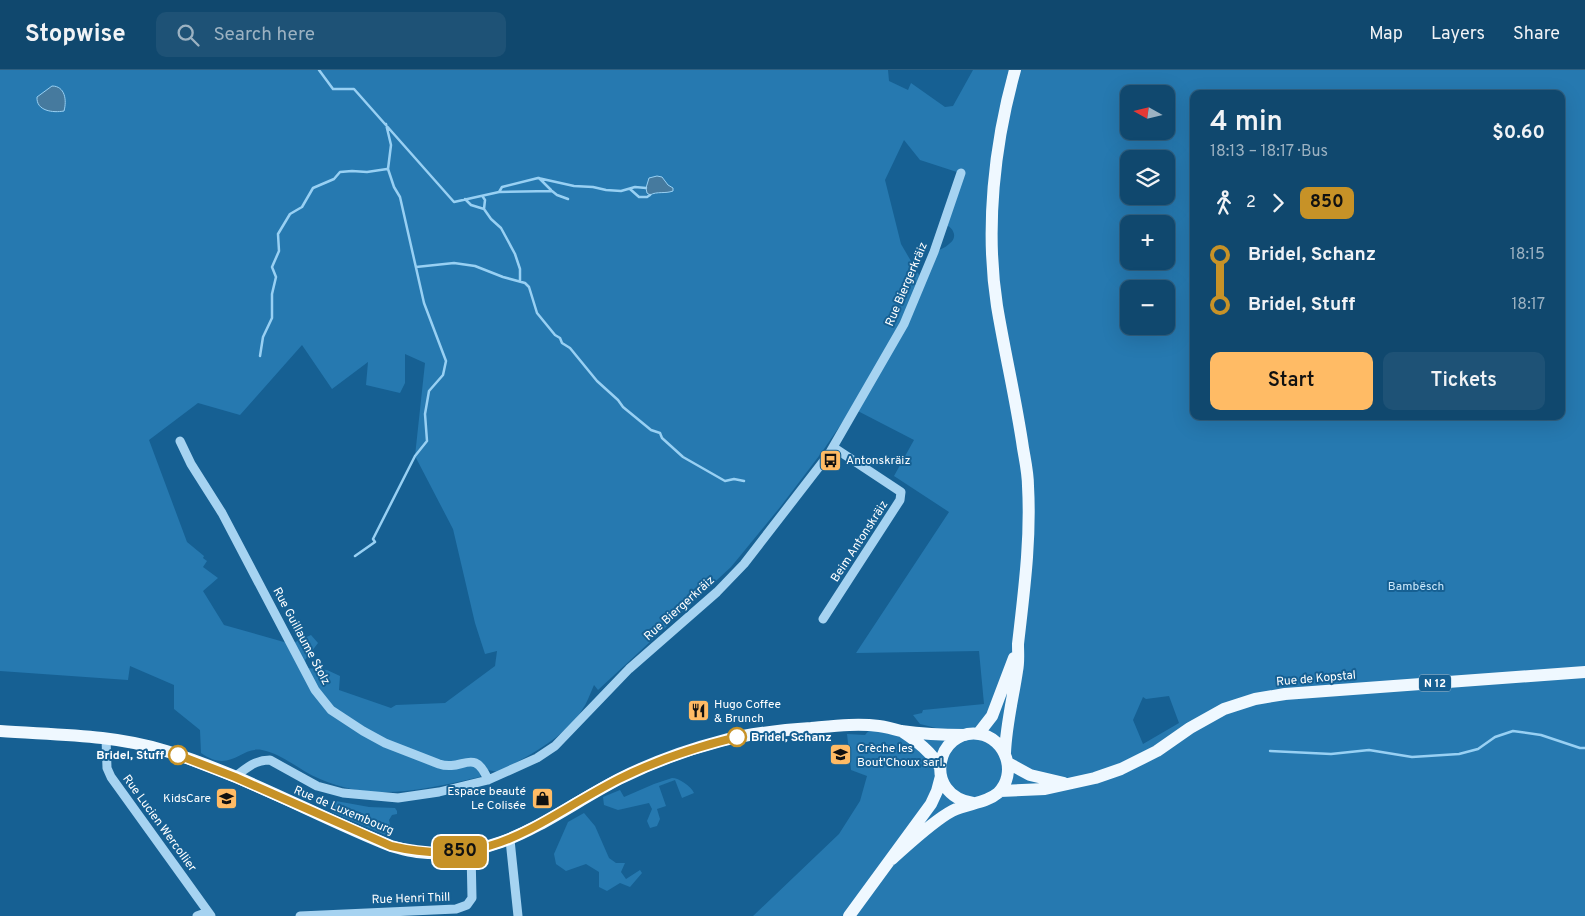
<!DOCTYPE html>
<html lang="en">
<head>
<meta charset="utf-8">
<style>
  body { margin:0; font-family:Overpass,sans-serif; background:#1e5276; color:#f1f3f6; height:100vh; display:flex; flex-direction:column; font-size:19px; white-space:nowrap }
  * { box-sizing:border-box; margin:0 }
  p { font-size:16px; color:#9cb2c2 }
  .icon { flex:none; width:28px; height:28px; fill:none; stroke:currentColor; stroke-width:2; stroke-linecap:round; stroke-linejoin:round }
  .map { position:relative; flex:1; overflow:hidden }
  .side { position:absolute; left:1190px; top:20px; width:375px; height:330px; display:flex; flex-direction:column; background:#10486e; border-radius:10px; box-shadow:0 5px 20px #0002,0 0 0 1px #306081 }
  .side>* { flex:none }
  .badge { padding:0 10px; border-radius:8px; font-size:18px; line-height:32px }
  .needle { width:32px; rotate:278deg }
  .controls { position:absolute; left:1120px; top:15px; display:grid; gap:10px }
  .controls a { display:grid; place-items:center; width:55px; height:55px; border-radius:10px; background:#10486e; box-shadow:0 5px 20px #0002,0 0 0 1px #306081; font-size:25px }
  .map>.badge { position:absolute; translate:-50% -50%; box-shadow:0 0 0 2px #fff }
  .legs { display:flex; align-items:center; gap:8px; height:55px; padding:0 20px; font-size:16px }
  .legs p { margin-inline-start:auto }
  .overview { display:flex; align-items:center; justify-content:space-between; height:85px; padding:0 20px }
  h1 { font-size:28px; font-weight:600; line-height:38px }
  .button { display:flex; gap:10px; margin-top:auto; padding:10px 20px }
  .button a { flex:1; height:58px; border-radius:10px; background:#ffbb65; color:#111; font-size:20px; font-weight:600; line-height:58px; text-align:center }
  .button a+a { background:#1e5276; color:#f1f3f6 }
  ul { padding:0 20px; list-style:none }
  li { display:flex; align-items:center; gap:18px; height:50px; font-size:19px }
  li i { display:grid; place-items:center; width:8px; height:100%; margin:0 6px; background:currentColor }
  li i::after { content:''; width:12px; height:12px; margin:-6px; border:4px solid; border-radius:50%; background:#10486e }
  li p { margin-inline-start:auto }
  li:first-child i { background:linear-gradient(#0000 50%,currentColor 0) }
  li:last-child i { background:linear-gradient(currentColor 50%,#0000 0) }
  header { display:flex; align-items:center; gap:30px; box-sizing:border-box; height:70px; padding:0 25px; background:#10486e; border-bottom:1px solid #306081 }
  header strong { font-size:24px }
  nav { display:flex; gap:28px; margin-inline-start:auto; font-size:18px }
  .search { width:350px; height:45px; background:#1e5276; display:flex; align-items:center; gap:12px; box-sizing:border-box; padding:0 18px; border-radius:10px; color:#9cb2c2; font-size:19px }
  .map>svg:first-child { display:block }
</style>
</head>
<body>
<header>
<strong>Stopwise</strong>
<div class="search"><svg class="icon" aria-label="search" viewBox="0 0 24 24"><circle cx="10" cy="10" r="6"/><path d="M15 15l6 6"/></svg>Search here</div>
<nav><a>Map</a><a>Layers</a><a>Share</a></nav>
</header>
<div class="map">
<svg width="1585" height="846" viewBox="0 0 1585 846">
  <rect width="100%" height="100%" fill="#166093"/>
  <path fill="#2679b0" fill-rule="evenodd" d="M0,0h888l1,11 19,9 3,-7 34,24 8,-1 20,-36h612v846h-832l86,-82 21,-33 7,-25 -16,-6 -4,-36 18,1 8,-9 63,2 -16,-4 -7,-9 9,-2 1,-3 61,-6 -5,-53 -123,2 93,-141 -55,-36 20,-36 -62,-32 -30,44 -41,54 -50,61 -133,123 -4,-5c-4,9 -7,18 -12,25 -16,27 -57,48 -84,62l-15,-3 -3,8c-55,12 -106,26 -160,2 -20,-8 -37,-25 -58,-29 -22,-4 -31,24 -61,3l-1,-23 -26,-21v-24l-44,-19 -2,14 -128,-9zM1129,24h37v37h-37zM1194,24h367v322h-367zM904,70l16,20 40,13 -17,51c10,2 16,13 6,20 -4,4 -10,6 -15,8l-12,28 -21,-36 -16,-64zM1129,89h37v37h-37zM1129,154h37v37h-37zM1129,219h37v37h-37zM302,275l30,44 36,-27 -2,23 34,8 5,-10v-29l20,9 -10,93 38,73 22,94 10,31 12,-3 -2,15 -50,37 -49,2 -5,3 -52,-18 1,-14 -13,-6 -20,-2 -2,-8 13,-17 -7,-8 -20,9 -67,-19 -21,-34 15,-13 -15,-11 4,-6 -4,-3 1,-2 -17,-14 -38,-102 49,-37 42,12zM1169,626l10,27 -36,21 -10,-24 10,-23 3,2z
    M672,708c7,0 19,8 22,15l-12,5 -7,-18 -16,6 7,20 -9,3 3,10 -3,7 -7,2 -3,-7 5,-12 -3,-6 -31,7 -14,-5 -1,-8 17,-7 4,7 30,-13z
    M336,731l33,6 26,1 2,3v3l-5,1 -3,5 1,5 4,2 -4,10 -58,-25z
    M584,743l11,13 14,32 7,5h9l-4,9 5,7 14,-9 2,3 -12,14 -10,-4 -13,8 -8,-4v-15l-13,-8 -20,7 -10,-7 -2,-10 14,-32z"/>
  <path fill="#467a9e" stroke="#98d0f3" d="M52,16c13,0 15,14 12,25 -11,2 -28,0 -27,-14z
    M657,106l5,1 6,8 5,3v3c-8,3 -16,0 -23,4l-3,-2 -1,-5 3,-10z"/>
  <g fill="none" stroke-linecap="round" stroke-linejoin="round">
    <path stroke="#98d0f3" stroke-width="2.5" d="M319,0l14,19h21l100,113 45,-10 53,-1 5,4 11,4
      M539,108l12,12
      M630,119l9,8h8l3,-2
      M499,122l3,-5 36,-9 36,8 19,1 13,3 15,1 14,-4 11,1
      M483,127l2,3 -1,9
      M465,129l6,6 13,4 7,10 10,9 14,26 5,15v12
      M416,197l38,-4 21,3 28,11 22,6 4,4 8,26 18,22 5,3 2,5 8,5 27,33 21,19 5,7 28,23 9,3 2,5 21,19 42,24 9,-2 10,2
      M260,286l3,-19 9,-19v-24l4,-17 -4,-10 7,-16 -1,-17 12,-20 12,-7 11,-19 21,-9 6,-7 12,-1 15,1 20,-3
      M355,486l20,-14 -2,-3 42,-83 12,-15 -2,-27 4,-23 14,-16 3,-14 -22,-58 -24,-106 -6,-10 -6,-18 3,-24 -5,-21
      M1270,681l61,3 38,-4 43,7 47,-3 19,-5 17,-12 18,-6 28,4 39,13h5"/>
    <path stroke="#a6d3f1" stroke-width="9" d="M180,371l11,23 31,49 93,177 16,20 32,21 22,12 54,21c24,8 35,-18 49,16
      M823,549l77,-119 1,-8 -68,-45
      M106,668l1,30 4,9 100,139
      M235,707c11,-9 20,-17 35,-17l47,26 26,7 55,5 41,-6 49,-12 49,-22 18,-12 74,-77 88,-77 27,-28 85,-110 75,-130 30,-72 27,-79
      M510,770l8,76
      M197,846l11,-4
      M300,846l156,-7 11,-4 5,-7 -1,-47"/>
    <path stroke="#eff8ff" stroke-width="12" d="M0,661c55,4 113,3 166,20 78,24 150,65 225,95 8,2 17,5 26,6 83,10 133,-37 202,-73 32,-16 67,-29 102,-38 30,-8 60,-11 90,-13 22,-2 46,-5 68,-2 7,1 15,3 22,5 21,3 43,4 64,4
      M903,662c15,10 27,19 37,35
      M978,664l14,-18 22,-58
      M1005,683c1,-28 8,-55 12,-82 2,-9 1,-18 1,-27 6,-53 13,-104 10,-158 0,-13 -3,-26 -5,-38 -7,-48 -18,-94 -26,-142 -12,-77 -3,-161 18,-236
      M1008,693l22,12 34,8
      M1000,721l45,-2 50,-11 26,-9 36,-18 33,-23 34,-19 31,-10 30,-5 300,-22
      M892,789c17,-15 41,-38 60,-48 15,-8 33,-7 46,-18 20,-19 8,-55 -19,-59 -42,-6 -58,60 -6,69
      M849,846l82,-112 6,-13 4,-15"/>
  </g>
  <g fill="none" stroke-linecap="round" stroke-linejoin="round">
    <defs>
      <path id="line-1" d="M178,685l57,22 156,69c103,24 144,-24 228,-67 38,-19 77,-32 118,-42"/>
    </defs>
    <use href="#line-1" stroke="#fff" stroke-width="11"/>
    <use href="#line-1" stroke="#c79227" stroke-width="8"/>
  </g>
  <defs>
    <symbol id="bus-square" viewBox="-11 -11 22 22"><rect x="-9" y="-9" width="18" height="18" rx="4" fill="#ffbb65" stroke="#166093"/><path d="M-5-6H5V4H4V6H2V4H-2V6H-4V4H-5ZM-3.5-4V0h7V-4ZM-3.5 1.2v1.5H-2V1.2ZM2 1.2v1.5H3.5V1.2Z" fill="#111"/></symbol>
    <symbol id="restaurant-square" viewBox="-11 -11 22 22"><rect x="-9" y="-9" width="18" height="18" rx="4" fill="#ffbb65" stroke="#166093"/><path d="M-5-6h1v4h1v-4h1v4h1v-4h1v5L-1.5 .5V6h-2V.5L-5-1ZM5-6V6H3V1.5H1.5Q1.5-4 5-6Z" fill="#111"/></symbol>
    <symbol id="school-square" viewBox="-11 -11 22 22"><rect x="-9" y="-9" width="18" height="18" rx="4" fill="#ffbb65" stroke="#166093"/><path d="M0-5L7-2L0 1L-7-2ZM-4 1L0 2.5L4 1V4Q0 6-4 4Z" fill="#111"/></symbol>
    <symbol id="shop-square" viewBox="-11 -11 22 22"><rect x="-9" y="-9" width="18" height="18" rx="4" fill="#ffbb65" stroke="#166093"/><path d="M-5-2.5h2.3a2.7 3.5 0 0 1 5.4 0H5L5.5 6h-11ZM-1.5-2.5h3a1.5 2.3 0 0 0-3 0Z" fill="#111"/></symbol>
  </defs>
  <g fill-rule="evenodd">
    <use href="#bus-square" x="818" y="378" width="25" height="25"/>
    <use href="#restaurant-square" x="686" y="628" width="25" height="25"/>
    <use href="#school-square" x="828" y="672" width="25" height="25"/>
    <use href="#school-square" x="214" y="716" width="25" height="25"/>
    <use href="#shop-square" x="530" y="716" width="25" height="25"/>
  </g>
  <g fill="#fff" stroke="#c79227" stroke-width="2.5">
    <circle cx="737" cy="667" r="9"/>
    <circle cx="178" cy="685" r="9"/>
  </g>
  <g text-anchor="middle" stroke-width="4" stroke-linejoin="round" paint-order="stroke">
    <rect fill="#166093" stroke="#b9cfdf" stroke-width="1" x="1419" y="604.5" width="32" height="17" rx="4"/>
    <g font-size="11" font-weight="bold" fill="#fff">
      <text x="1435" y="617">N 12</text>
    </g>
    <g font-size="12" fill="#fff" stroke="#166093">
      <text transform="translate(906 214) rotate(-67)" y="4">Rue Biergerkräiz</text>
      <text transform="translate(859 471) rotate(-57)" y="4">Beim Antonskräiz</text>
      <text transform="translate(679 538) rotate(-42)" y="4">Rue Biergerkräiz</text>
      <text transform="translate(302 566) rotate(62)" y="4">Rue Guillaume Stolz</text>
      <text transform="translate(1316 608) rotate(-5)" y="4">Rue de Kopstal</text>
      <text transform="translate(344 740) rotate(23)" y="4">Rue de Luxembourg</text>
      <text transform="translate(160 753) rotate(54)" y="4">Rue Lucien Wercollier</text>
      <text transform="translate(411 828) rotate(-2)" y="4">Rue Henri Thill</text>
    </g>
    <g font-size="12" fill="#fff" stroke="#166093" text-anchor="start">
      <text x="846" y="394">Antonskräiz</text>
      <text x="714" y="638">Hugo Coffee<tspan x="714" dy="14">&amp; Brunch</tspan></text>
      <text x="857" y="682">Crèche les<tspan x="857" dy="14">Bout'Choux sarl.</tspan></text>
      <text x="526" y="725" text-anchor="end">Espace beauté<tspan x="526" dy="14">Le Colisée</tspan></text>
      <text x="211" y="732" text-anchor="end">KidsCare</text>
    </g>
    <g font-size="12" fill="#cce9fc" stroke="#166093">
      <text x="1416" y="520">Bambësch</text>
    </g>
    <g font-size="12" font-weight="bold" fill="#fff" stroke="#166093" text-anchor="start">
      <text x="751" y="671">Bridel, Schanz</text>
      <text x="164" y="689" text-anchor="end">Bridel, Stuff</text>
    </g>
  </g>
</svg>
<div class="controls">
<a><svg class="needle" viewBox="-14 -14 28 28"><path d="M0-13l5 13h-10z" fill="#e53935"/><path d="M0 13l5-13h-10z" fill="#9cb2c2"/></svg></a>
<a><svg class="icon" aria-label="layers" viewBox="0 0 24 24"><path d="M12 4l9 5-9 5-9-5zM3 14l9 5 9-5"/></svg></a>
<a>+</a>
<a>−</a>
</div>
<b class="badge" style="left:460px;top:782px;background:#c79227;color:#111">850</b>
<section class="side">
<div class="overview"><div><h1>4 min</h1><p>18:13 – 18:17 · Bus</p></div><b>$0.60</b></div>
<div class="legs"><svg class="icon" aria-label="walk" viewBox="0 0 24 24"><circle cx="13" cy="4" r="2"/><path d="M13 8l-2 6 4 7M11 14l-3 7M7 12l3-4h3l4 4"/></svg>2<svg class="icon" aria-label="forward" viewBox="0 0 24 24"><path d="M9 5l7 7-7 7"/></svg><b class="badge" style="background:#c79227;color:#111">850</b></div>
<ul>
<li><i style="color:#c79227"></i><b>Bridel, Schanz</b><p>18:15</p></li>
<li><i style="color:#c79227"></i><b>Bridel, Stuff</b><p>18:17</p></li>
</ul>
<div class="button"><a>Start</a><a>Tickets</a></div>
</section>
</div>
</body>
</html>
